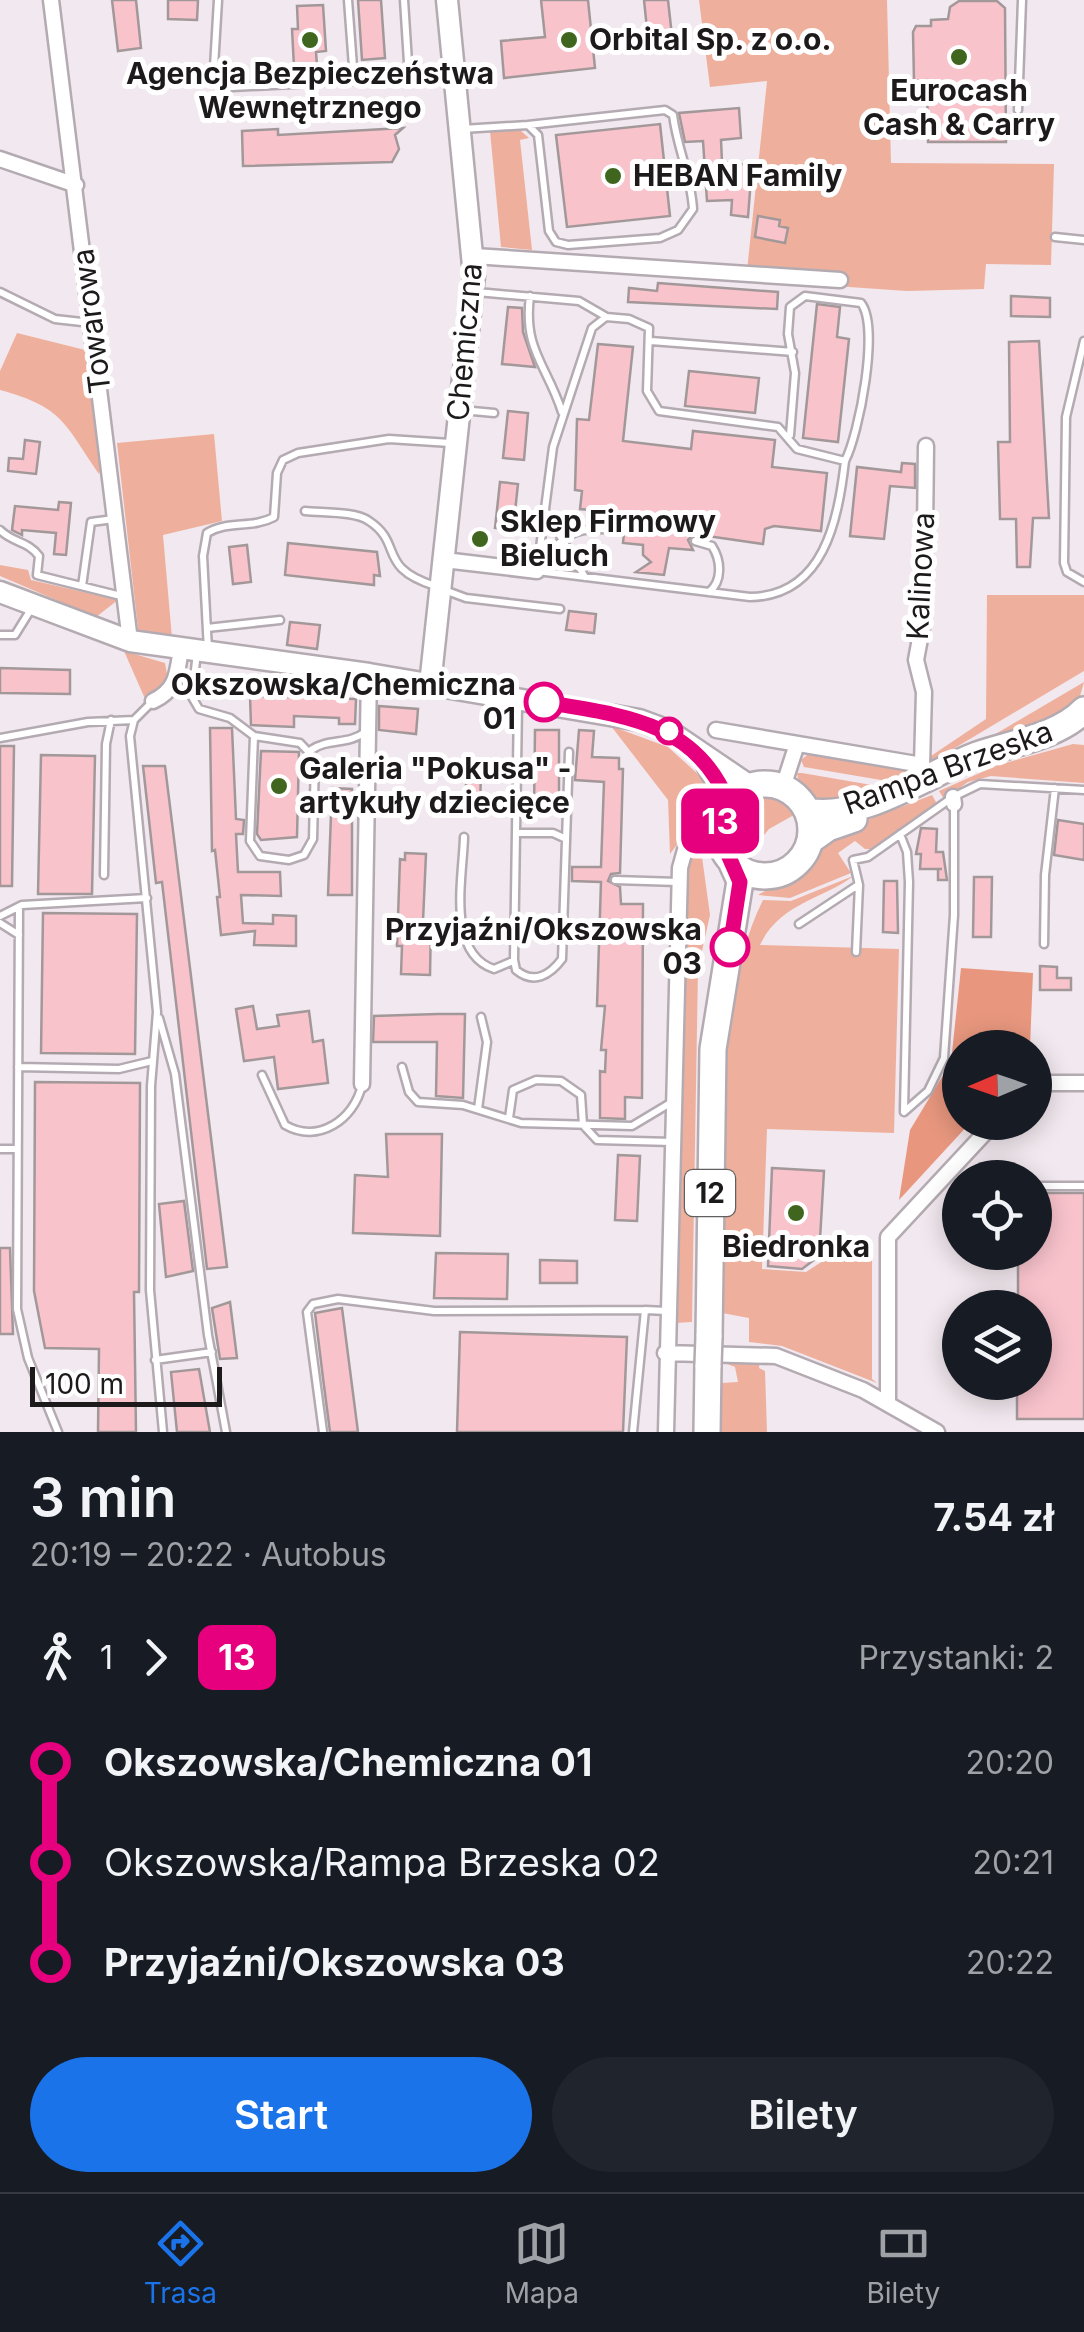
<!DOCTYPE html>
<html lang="pl">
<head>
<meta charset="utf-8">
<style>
  body { margin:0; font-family:Inter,sans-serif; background:#20242c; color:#f1f3f6; height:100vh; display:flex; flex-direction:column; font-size:38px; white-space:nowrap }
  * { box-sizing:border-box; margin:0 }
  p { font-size:32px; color:#9ea1a6 }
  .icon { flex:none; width:55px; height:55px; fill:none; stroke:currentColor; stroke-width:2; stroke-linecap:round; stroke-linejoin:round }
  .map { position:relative; height:1432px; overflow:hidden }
  .drawer { display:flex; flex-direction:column; background:#171b24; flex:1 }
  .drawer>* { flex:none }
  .badge { padding:0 20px; border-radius:15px; font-size:35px; line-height:65px }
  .needle { width:65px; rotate:268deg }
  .fabs { position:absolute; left:942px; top:1030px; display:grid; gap:20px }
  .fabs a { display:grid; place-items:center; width:110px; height:110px; border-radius:50%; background:#171b24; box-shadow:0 5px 25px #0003; font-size:50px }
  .scale { position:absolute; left:30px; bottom:25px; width:192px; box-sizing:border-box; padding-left:10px; border:5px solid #1d1a1c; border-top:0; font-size:28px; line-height:35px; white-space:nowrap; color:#1d1a1c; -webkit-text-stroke:8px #fff; paint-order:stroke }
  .map>.badge { position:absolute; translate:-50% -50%; box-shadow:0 0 0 5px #fff }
  .legs { display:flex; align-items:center; gap:15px; height:110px; padding:0 30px; font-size:32px }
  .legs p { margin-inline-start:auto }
  .overview { display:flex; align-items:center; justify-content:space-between; height:170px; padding:0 30px }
  h1 { font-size:55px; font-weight:600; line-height:75px }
  .button { display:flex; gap:20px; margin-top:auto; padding:20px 30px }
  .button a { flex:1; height:115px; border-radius:60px; background:#1a73e8; color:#fff; font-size:40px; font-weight:600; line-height:115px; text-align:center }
  .button a+a { background:#20242c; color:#f1f3f6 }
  ul { padding:0 30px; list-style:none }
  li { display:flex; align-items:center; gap:35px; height:100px; font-size:38px }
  li i { display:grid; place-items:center; width:15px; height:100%; margin:0 12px; background:currentColor }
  li i::after { content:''; width:25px; height:25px; margin:-12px; border:8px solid; border-radius:50%; background:#171b24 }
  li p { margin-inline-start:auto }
  li:first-child i { background:linear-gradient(#0000 50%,currentColor 0) }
  li:last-child i { background:linear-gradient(currentColor 50%,#0000 0) }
  .menu { display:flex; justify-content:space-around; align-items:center; height:140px; border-top:2px solid #363941; background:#171b24; font-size:28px; color:#9ea1a6 }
  .menu a { display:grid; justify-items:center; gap:5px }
  .menu .selected { color:#1a73e8 }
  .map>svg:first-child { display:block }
</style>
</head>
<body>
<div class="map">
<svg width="1084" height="1432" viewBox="0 0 1084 1432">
  <rect width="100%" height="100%" fill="#f2e8ef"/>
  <path fill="#eeb09c" d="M699,0h188l4,163 163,1 -3,101 -65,-1 -2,25 -77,2 -161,-11 21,-199 -57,6z
    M520,130l9,8 -9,2 12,110 -31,-3 -11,-116z
    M17,333l72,18 14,110 -4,13c-35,-51 -36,-67 -99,-84v-19z
    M214,434l8,87 -59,14 9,103 -33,-1 -22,-194z
    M0,565l28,5 3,10 87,20 -22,17 -96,-41z
    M987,595h97v76l-156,93v-6l58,-39z
    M124,651l41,12 3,17 -8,14 -14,7z
    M1084,682l-8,28 -123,49z
    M611,726l57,21 41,37 -11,47 -17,8 -11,15 -2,-54z
    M1073,744l11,1v38l-93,-7 -23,6 -24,17 -5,-8 59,-26z
    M811,752l106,17 -30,12 -83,-14 -3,-7z
    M797,773h5l87,15 -69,17 -20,-16z
    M768,793l18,4 15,14 -32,18 -24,30 -11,-14 1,-31 14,-16z
    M932,795l5,9 -64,45h-8l-10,-8 -17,12 13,20 -61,25 -32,-3 47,-27 21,-32z
    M697,854l5,3 8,58 -12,54 -6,353 -17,1 10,-450 3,-12z
    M853,876c-26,22 -73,26 -93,69l139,4 -5,184 -127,-4 -5,140 44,3 20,-13v-13l21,1 8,-6 17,6v132l5,4 -95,-37 -33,-4v-24l-27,-5c2,-121 -13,-305 41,-413l28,1z
    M722,1358l38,1 -1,9 6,3 2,61h-46v-49l17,-1 -3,-15 -13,-5z"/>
  <path fill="#e8977e" d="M961,968l72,5 -3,74 -70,1v74l10,1 -71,77 11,-70 41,-68z"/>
  <path fill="#f9c3cc" stroke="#a39899" stroke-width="2.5" d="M112,0h24l5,48 -23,3z
    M168,0h30l-1,20 -29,-1z
    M358,0h23l4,58 -23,2z
    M541,0h47l7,68 -91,10 -3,-37 44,-4z
    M644,0h24l5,45 -24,3z
    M959,1h38l8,7 1,134h-78l-1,-62 -13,1 -1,-49 3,-6h15v-6l17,-1 2,-12z
    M323,5l3,46 -10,1 1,14 -23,1 -2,-38h6l-1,-23z
    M739,108l2,30 -20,2 1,22 30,3 -4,52 -17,-2 1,-15 -25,1 -4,-60 -18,1 -6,-29z
    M660,124l10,92 -103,11 -11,-92z
    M403,128l-8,7 4,14 -7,13 -149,4 -1,-35 36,-2v6z
    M758,216l22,4 -1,6 9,2 -3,15 -30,-6z
    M658,283l120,9 -1,17 -149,-7 1,-14 28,3z
    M1011,296l39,2v19l-39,-1z
    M817,304l23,3 -3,30 12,2 -11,103 -35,-4z
    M508,307l14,1 1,24 12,35 -33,-3z
    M1039,341l10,177h-16l-3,49h-13l-1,-48h-16l-2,-77h12l-1,-100z
    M598,344l35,3 -10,94 68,8 2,-18 82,9 -3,27 55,6 -6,58 -47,-5 -9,3 -2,15 -69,-10 -6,6 5,10 -24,-2 -5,27 -28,-3 15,-10 -8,-7v-10l-20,-2 3,-30 -46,-4 2,-18 -7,-1 2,-71 12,1z
    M689,371l70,7 -4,35 -70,-7z
    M508,411l20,2 -4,47 -21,-2z
    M25,440l15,2 -4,32 -28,-3 1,-13 14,1z
    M902,463l13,1v24l-25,-2 -6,53 -34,-3 7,-69 44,5z
    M500,482l18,2 -5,46 -18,-2z
    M59,502l12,1 -5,52 -12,-1 2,-21 -34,-3v5l-10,-5 3,-24 43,4z
    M288,543l89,9 3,24 -6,-1v10l-89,-10z
    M247,545l4,37 -18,2 -4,-37z
    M569,611l27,3 -2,19 -28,-3z
    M290,622l30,3 -3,24 -30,-4z
    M0,668l70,2v24l-70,-1z
    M250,696l106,3 -1,25h-16v-6l-45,-2v11l-43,-2z
    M379,706l39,3 -2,25 -37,-4z
    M210,728h22l4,91 8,1 -1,14h-7l2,38h42l1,24 -40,-1 2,28 30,1v-9l23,1v30l-42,-1 1,-14 -34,4 -4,-38h3l-5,-47 -3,1z
    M535,730h24v70h-11v12l-14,-1z
    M579,730l15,1 -2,26 27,1v11h4l-3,104 -9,1 -3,7 12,6 1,17h22l-1,194 -17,-1v22l-25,-1v-47l5,1 1,-22h-5l4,-44h-8l4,-124 -29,-1v-14h29l3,-85 -29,-2z
    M0,746h14l-2,140h-12z
    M261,751l38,1 -2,85 -36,3 -4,-6z
    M41,755l54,1 -3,138h-54z
    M143,766h22l62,501 -20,2 -45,-387 -6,1z
    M466,768l15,1 -1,42 -14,-1z
    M332,788l20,1v106h-24z
    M1058,820l26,4v36l-30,-5z
    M921,828l16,1 -1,23h7l4,28h-9v-11h4h-22l1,-15h-5z
    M405,853l21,1 -3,67h8l-1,54 -29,-1 1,-28h-5l3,-87 5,1z
    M974,877h18l-1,60h-18z
    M884,881h13l1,52 -15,-1z
    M43,913l94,1 -2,140 -94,-1z
    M1040,966l17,1v11h14v12h-31z
    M253,1006l4,23 22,-3 -2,-11 32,-4 4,31 10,-2 5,43 -50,6 -4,-32 -30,4 -8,-52z
    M438,1014h27l-2,84 -27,-2 1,-54h-64l1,-26z
    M35,1082l105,1 -1,209h-5l2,140h-38l1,-83 -54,-1 -11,-57z
    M386,1134h56l-2,102 -87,-3 2,-58 33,2z
    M618,1155l22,1 -3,65 -22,-1z
    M772,1168l52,3 -5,85 -17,13 -34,-3z
    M1035,1193h49v226h-67v-37h18v-74h-17v-56h17z
    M184,1201l9,70 -27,6 -7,-73z
    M0,1248h10l3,86h-13z
    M436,1253l72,1 -1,45 -73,-1z
    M540,1260l37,1v22h-37z
    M230,1302l7,56 -17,1 -8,-51z
    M342,1308l16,124h-28l-7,-54 -8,-65z
    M460,1332l167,5 -4,95h-166z
    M199,1369l11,63h-33l-6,-60z"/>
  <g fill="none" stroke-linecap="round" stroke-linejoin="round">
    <defs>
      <path id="lane" d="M218,0l-4,67 2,9 16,11 217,-11
        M348,0l6,80
        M404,0l5,78
        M1018,110l4,-110
        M462,129l66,-4 10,10 11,96 7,11 12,3 92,-7 18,-8 15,-21c-2,-34 -16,-61 -20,-94l-8,-5 -137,15
        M1055,237l29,3
        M0,292l55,27 36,4
        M477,292l102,9 26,15
        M530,296c-7,54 17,69 32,116
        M606,317l23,2 20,9 -2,63 12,20 119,16 19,22 48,12c-7,59 -21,135 -95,136l-213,-26 16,-124 39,-119z
        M651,341l142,11
        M1084,341l-18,76 -2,146 3,9 17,10
        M462,410l32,3
        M790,435l5,-62 -7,-39 2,-27 15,-11 56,7c19,24 -2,131 -16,158
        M305,511c17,2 50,0 64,10 35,23 7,46 66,65
        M545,511l40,66
        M0,530c13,13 28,11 39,26l-2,19 88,22
        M695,541l17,5c9,14 11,35 -3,46
        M538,570c24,-35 34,-45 79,-40
        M82,586l9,-64 23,-3
        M447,591l19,7 94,11
        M207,628l73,-8
        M0,635h15l18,-29
        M208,650l-5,-94 4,-23c21,-13 45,-4 67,-16l3,-44 6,-13 15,-7 91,-14 61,4
        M197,652l-5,45 7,12 31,9 24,18 46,7 15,16 -2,80 -9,16 -15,5 -29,-4 -10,-15 4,-105
        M152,702l-18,18 -4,16 27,276 -6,74 -1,204 13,142
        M518,704l-4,256 2,10c18,15 34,5 46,-11l7,-207
        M0,738l88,-16 46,-2
        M311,750c17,-12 38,-5 54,-18
        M516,833h37l11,5
        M900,834l7,18 2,30 -5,228
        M464,837c-1,40 -18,116 30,132l19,-8
        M104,875l2,-131 5,-24
        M615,880l63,2
        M19,907l-2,402 11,49 30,74
        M0,916l22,-11 125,-7
        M0,923l19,12
        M799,924l59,-39
        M1044,944l1,-69 10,-87
        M856,952l3,-67 -6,-25 15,-3 85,-60 27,-13 104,6
        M159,1018l16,56 33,261 18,97
        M18,1067l101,2 33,-8
        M402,1067l7,25 9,10 45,3 58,18 111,3 40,-24
        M262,1075l23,50c33,19 69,-5 77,-40
        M478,1109l9,-67 -6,-25
        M904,1112l24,-21 16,-33 10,-143v-110
        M509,1118l4,-28 23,-10 25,1 20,14 2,30
        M583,1125l14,15 75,2
        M0,1149h17
        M1035,1186h49
        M645,1310l22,1
        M155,1360l57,-8
        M323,1432l-16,-120 6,-8 25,-5 96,12 211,-1 -12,122"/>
      <path id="street" d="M51,0l79,641
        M0,159l76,26
        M474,256l366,24
        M444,560l93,11
        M153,701c24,-11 24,-28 28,-52
        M716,730l206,35 2,-73 -8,-32 8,-43 2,-171
        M783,787l14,-43
        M953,797l1,7
        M1035,1083h49
        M362,1084l7,-410
        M665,1353l111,3 87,34 74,42
        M888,1402v-165l107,-115
        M666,1432l14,-564 5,-18 34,-16"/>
      <path id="secondary" d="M0,592l130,49 239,33 270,46 30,11 81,55
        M430,685l44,-409 -27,-276
        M707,765l21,37"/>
      <path id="highway" d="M719 830a46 46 0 1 1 92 0a46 46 0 1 1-92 0Z
        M807,811c53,11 122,-38 170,-56 34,-12 81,-18 107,-45
        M811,840l17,-12 26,-9
        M709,1337l4,-288 27,-168 -10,-22
        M707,1432l1,-67"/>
    </defs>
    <use href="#lane" stroke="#b4abb2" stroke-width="11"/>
    <use href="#street" stroke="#b4abb2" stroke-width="19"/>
    <use href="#secondary" stroke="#b4abb2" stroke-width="25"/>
    <use href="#highway" stroke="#b4abb2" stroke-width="30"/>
    <use href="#lane" stroke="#fff" stroke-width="6"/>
    <use href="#street" stroke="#fff" stroke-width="14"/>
    <use href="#secondary" stroke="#fff" stroke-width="20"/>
    <use href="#highway" stroke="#fff" stroke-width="25"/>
    <defs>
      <path id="highway-bridge" d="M708,1365l1,-28"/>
    </defs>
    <use href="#highway-bridge" stroke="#b4abb2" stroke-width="30" stroke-linecap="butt"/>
    <use href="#highway-bridge" stroke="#fff" stroke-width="25"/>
  </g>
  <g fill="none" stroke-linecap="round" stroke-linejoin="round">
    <defs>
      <path id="line-1" d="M544,702c76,13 152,19 184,100l-9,32 21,48 -10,65"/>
    </defs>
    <use href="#line-1" stroke="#fff" stroke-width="22"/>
    <use href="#line-1" stroke="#e6007e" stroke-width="15"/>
  </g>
  <g fill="#3f651e" stroke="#fff" stroke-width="4">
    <circle cx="310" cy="40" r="10"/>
    <circle cx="569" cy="40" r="10"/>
    <circle cx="959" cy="57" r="10"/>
    <circle cx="613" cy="176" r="10"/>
    <circle cx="480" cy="539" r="10"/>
    <circle cx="279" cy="786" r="10"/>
    <circle cx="796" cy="1213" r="10"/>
  </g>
  <g fill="#fff" stroke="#e6007e" stroke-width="5">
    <circle cx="544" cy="702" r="18"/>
    <circle cx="669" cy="731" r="12"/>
    <circle cx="730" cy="947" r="18"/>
  </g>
  <g text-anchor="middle" stroke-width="10" stroke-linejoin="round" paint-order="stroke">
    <rect fill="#fff" stroke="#615f60" stroke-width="2.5" x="685" y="1170" width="50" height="46" rx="8"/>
    <g font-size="28" font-weight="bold" fill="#1d1a1c">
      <text x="710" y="1203">12</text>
    </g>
    <g font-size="30" font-weight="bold" fill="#1d1a1c" stroke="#fff" text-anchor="start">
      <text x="589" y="50">Orbital Sp. z o.o.</text>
      <text x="310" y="84" text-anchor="middle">Agencja Bezpieczeństwa<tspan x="310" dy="34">Wewnętrznego</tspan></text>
      <text x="959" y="101" text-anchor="middle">Eurocash<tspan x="959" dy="34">Cash &amp; Carry</tspan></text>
      <text x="633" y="186">HEBAN Family</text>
      <text x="500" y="532">Sklep Firmowy<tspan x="500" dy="34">Bieluch</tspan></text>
      <text x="299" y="779">Galeria "Pokusa" -<tspan x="299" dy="34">artykuły dziecięce</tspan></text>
      <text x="796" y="1257" text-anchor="middle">Biedronka</text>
    </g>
    <g font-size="30" fill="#1d1a1c" stroke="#fff">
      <text transform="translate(92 321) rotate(-97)" y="10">Towarowa</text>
      <text transform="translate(465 342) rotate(-85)" y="10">Chemiczna</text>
      <text transform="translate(921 576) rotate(-87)" y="10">Kalinowa</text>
      <text transform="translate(948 768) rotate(-20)" y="10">Rampa Brzeska</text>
    </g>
    <g font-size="30" font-weight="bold" fill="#1d1a1c" stroke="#fff" text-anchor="end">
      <text x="516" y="695">Okszowska/Chemiczna<tspan x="516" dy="34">01</tspan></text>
      <text x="702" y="940">Przyjaźni/Okszowska<tspan x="702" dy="34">03</tspan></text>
    </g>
  </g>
</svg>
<div class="fabs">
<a><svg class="needle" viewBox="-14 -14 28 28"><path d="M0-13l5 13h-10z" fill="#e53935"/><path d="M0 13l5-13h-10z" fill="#9ea1a6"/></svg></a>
<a><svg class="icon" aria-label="locate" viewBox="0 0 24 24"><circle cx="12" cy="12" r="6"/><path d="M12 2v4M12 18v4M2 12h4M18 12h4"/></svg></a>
<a><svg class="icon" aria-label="layers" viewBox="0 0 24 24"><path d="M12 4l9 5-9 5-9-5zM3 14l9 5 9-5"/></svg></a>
</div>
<div class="scale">100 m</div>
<b class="badge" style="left:720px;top:821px;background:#e6007e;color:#fff">13</b>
</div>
<section class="drawer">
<div class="overview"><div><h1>3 min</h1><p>20:19 – 20:22 · Autobus</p></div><b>7.54 zł</b></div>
<div class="legs"><svg class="icon" aria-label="walk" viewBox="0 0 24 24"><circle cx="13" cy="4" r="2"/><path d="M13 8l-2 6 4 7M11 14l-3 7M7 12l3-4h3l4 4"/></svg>1<svg class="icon" aria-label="forward" viewBox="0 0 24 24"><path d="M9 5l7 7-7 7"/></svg><b class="badge" style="background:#e6007e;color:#fff">13</b><p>Przystanki: 2</p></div>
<ul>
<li><i style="color:#e6007e"></i><b>Okszowska/Chemiczna 01</b><p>20:20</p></li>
<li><i style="color:#e6007e"></i><span>Okszowska/Rampa Brzeska 02</span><p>20:21</p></li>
<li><i style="color:#e6007e"></i><b>Przyjaźni/Okszowska 03</b><p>20:22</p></li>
</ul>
<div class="button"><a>Start</a><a>Bilety</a></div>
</section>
<nav class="menu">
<a class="selected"><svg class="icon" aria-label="directions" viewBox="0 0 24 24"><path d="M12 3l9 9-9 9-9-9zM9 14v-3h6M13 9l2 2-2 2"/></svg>Trasa</a>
<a><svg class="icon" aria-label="map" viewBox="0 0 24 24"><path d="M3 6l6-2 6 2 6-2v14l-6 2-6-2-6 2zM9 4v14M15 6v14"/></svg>Mapa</a>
<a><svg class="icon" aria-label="tickets" viewBox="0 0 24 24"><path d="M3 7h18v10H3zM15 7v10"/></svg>Bilety</a>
</nav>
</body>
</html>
